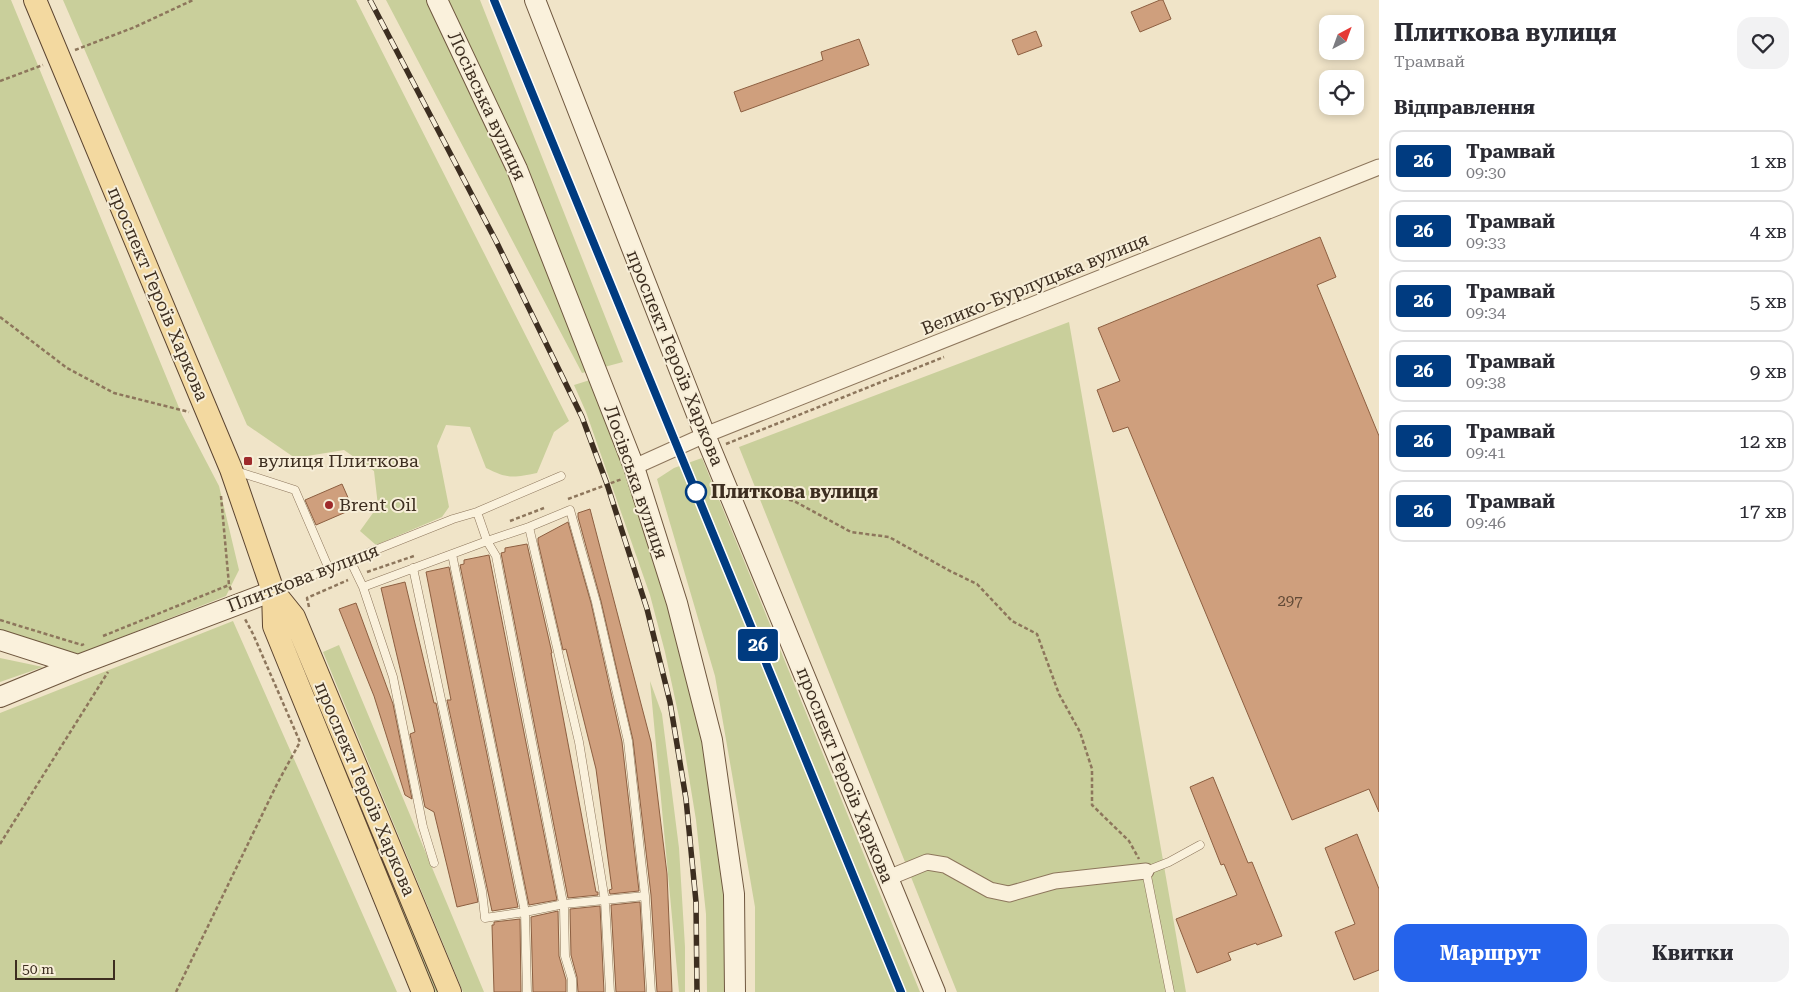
<!DOCTYPE html>
<html lang="uk">
<head>
<meta charset="utf-8">
<style>
  body { margin:0; font-family:"Roboto Serif",serif; background:#f2f2f3; color:#2b2b33; height:100vh; display:flex; flex-direction:column; font-size:19px; white-space:nowrap }
  * { box-sizing:border-box; margin:0 }
  p { font-size:16px; color:#7c7c81 }
  .icon { flex:none; width:28px; height:28px; fill:none; stroke:currentColor; stroke-width:2; stroke-linecap:round; stroke-linejoin:round }
  .map { position:relative; flex:1; overflow:hidden }
  .sheet { display:flex; flex-direction:column; background:#fff; width:425px }
  .sheet>* { flex:none }
  .badge { padding:0 10px; border-radius:4px; font-size:18px; line-height:32px }
  .needle { width:32px; rotate:41deg }
  .fabs { position:absolute; left:1319px; top:15px; display:grid; gap:10px }
  .fabs a { display:grid; place-items:center; width:45px; height:45px; border-radius:10px; background:#fff; box-shadow:0 2px 8px #0003; font-size:25px }
  .scale { position:absolute; left:15px; bottom:12px; width:100px; box-sizing:border-box; padding-left:5px; border:2px solid #3d2e20; border-top:0; font-size:14px; line-height:18px; white-space:nowrap; color:#3d2e20; -webkit-text-stroke:4px #f7eed8; paint-order:stroke }
  .map>.badge { position:absolute; translate:-50% -50%; box-shadow:0 0 0 2px #fff }
  h2 { padding:0 15px; font-size:19px; line-height:45px }
  .round { display:grid; place-items:center; flex:none; width:52px; height:52px; border-radius:15px; background:#f2f2f3 }
  .summary { display:flex; align-items:center; justify-content:space-between; height:85px; padding:0 15px }
  h1 { font-size:24px; font-weight:700; line-height:38px }
  .cta { display:flex; gap:10px; margin-top:auto; padding:10px 15px }
  .cta a { flex:1; height:58px; border-radius:15px; background:#2563eb; color:#fff; font-size:20px; font-weight:700; line-height:58px; text-align:center }
  .cta a+a { background:#f2f2f3; color:#2b2b33 }
  ul { padding:0; list-style:none }
  li { display:flex; align-items:center; gap:15px; height:62px; margin:0 10px 8px; padding:0 5px; border:2px solid #e1e1e2; border-radius:15px }
  li div { flex:1 }
  li b { display:block; font-size:19px }
  li em { font-style:normal }
  li .badge { min-width:55px; font-weight:700; text-align:center }
  main { display:flex; flex:1; min-height:0 }
  .map>svg:first-child { display:block }
</style>
</head>
<body>
<main>
<div class="map">
<svg width="1379" height="992" viewBox="0 0 1379 992">
  <rect width="100%" height="100%" fill="#f0e4c8"/>
  <path fill="#c9cf9b" d="M0,0h11l171,415 37,71 20,84 -13,26 -147,58 -79,-22z
    M63,0h293l213,421 -15,11 -17,41c-24,5 -29,6 -51,-5l-16,-41 -24,-2 -9,21 12,61 -7,10 -66,28 -16,-14 18,-25 -4,-35 -30,-21 -49,8 -48,-33z
    M386,0h94l143,362 -41,11z
    M1069,322l117,670h-229l-218,-545z
    M590,380l32,70 93,314 19,228h-27l-1,-78 -10,-94 -16,-98 -15,-70 -15,-57 -64,-183 -12,-27z
    M702,458l218,534h-165v-85l-40,-231 -58,-197 17,-11z
    M233,621l164,371h-397v-279z
    M288,627l153,365h-6l-151,-363z
    M339,645l145,347h-21l-140,-340z
    M0,658l43,9 -43,15z
    M650,681l12,33 17,134 6,99v45h-6z"/>
  <path fill="#cf9f7d" stroke="#8d5f41" d="M1160,0h3l8,19 -31,13 -9,-20z
    M1036,31l6,15 -24,9 -6,-15z
    M859,39l10,26 -128,47 -7,-20 89,-32 -2,-8z
    M1320,237l16,40 -19,8 62,151v376l-10,-23 -77,31 -164,-393 -15,5 -16,-42 23,-9 -22,-53z
    M342,484l11,25 -37,16 -11,-25z
    M590,509l61,233 16,132 5,118h-15l-6,-97 -18,-155 -32,-139 -23,-84v-4z
    M568,522l23,81 31,139 17,149 -29,3 -1,-4 3,-1 -16,-120 -30,-120 -3,1 -25,-108v-4z
    M527,544l25,109h-1l45,239h2v3l-30,3 -67,-345 4,-1v-4z
    M489,555l68,345 -28,5 -69,-340 4,-1v-4z
    M449,567l69,340 -26,4 -45,-211h4l-25,-128z
    M405,582l29,121h2l40,189 2,10 -21,5 -23,-95 -9,-5 -15,-73 5,-2 -34,-144z
    M356,603l37,101 19,95 -7,-4 -31,-99 -35,-87z
    M1213,777l35,86 4,-1 30,74 -25,9 -1,-2 -28,10 3,7 -34,13 -21,-54 61,-24 -13,-31 -3,1 -31,-78z
    M1357,834l22,55v81l-25,10 -19,-48 20,-8 -30,-76z
    M640,902l5,90h-29l-5,-87z
    M600,906l4,86h-26l-1,-15 -6,-22 -1,-46z
    M558,911l1,45 7,24v12h-33l-2,-75z
    M520,919l1,73h-27l-2,-67h2v-3z"/>
  <g fill="none" stroke-linecap="round" stroke-linejoin="round">
    <defs>
      <path id="lane" d="M236,471l59,19 34,79
        M477,512l10,29 9,15 68,352 1,48 7,23v13
        M529,527l50,215 26,159 5,91
        M452,554l73,358 2,80
        M350,560l13,27 124,-46 42,-14 41,-17 26,92 32,139 17,155 6,96
        M413,568l69,323 3,27 40,-6 39,-8 81,-8
        M363,587l30,90 30,150 11,36
        M275,590l178,-71 24,-7 84,-36
        M1170,992l-24,-121 23,-9 31,-17"/>
      <path id="street" d="M634,467l71,-32 674,-268
        M888,878l39,-16 18,3 45,25 19,4 46,-13 91,-10"/>
      <path id="secondary" d="M437,0l80,169 117,298 43,136 35,137 22,154 1,98
        M535,0l170,435 230,557
        M0,640l78,25
        M0,697l78,-32 195,-74"/>
      <path id="primary" d="M35,0l196,469 42,122 1,35 149,366
        M273,591l21,26 156,375"/>
    </defs>
    <use href="#lane" stroke="#8d765c" stroke-width="9"/>
    <use href="#street" stroke="#8d765c" stroke-width="17"/>
    <use href="#secondary" stroke="#6f573f" stroke-width="22"/>
    <use href="#primary" stroke="#5b4430" stroke-width="24"/>
    <path stroke="#8d765c" stroke-width="2.5" stroke-dasharray="4 2.5" stroke-linecap="butt" d="M75,50l60,-23 58,-27
      M0,81l43,-16
      M0,317l67,51 47,25 75,19
      M726,444l218,-87
      M745,488l49,13 57,31 38,5 61,34 27,13 35,37 25,13 22,60 21,38 12,37v36l37,36 10,18
      M221,496l8,89 2,5
      M568,499l54,-20
      M510,521l34,-13
      M367,572l47,-16
      M309,607l-2,-9 41,-18
      M0,620l82,25 2,-1
      M103,636l126,-51
      M0,844l108,-172
      M176,992l102,-210 22,-40 -47,-108 -8,-15"/>
    <use href="#lane" stroke="#faf1dc" stroke-width="8"/>
    <use href="#street" stroke="#faf1dc" stroke-width="15"/>
    <use href="#secondary" stroke="#faf1dc" stroke-width="20"/>
    <use href="#primary" stroke="#f3d9a0" stroke-width="22"/>
    <defs>
      <path id="rail" d="M370,0l126,241 86,176 25,67 40,125 23,93 16,97 10,103 1,90"/>
    </defs>
    <use href="#rail" stroke="#3d2e20" stroke-width="5.5"/>
    <use href="#rail" stroke="#f7eed8" stroke-width="4" stroke-dasharray="11" stroke-linecap="butt"/>
  </g>
  <g fill="none" stroke-linecap="round" stroke-linejoin="round">
    <defs>
      <path id="line" d="M494,0l407,992"/>
    </defs>
    <use href="#line" stroke="#fff" stroke-width="11"/>
    <use href="#line" stroke="#003b80" stroke-width="8"/>
  </g>
  <g fill="#9e2a2b" stroke="#f7eed8" stroke-width="2">
    <rect x="243" y="456" width="10" height="10" rx="2.5"/>
    <circle cx="329" cy="505" r="5"/>
  </g>
  <circle fill="#fff" stroke="#003b80" stroke-width="2.5" cx="696" cy="492" r="10"/>
  <g text-anchor="middle" stroke-width="4" stroke-linejoin="round" paint-order="stroke">
    <g font-size="15" fill="#624a37">
      <text x="1290" y="606">297</text>
    </g>
    <g font-size="18" fill="#3d2e20" stroke="#f7eed8">
      <text transform="translate(487 106) rotate(65)" y="6">Лосівська вулиця</text>
      <text transform="translate(1035 284) rotate(-22)" y="6">Велико-Бурлуцька вулиця</text>
      <text transform="translate(158 294) rotate(67)" y="6">проспект Героїв Харкова</text>
      <text transform="translate(675 358) rotate(68)" y="6">проспект Героїв Харкова</text>
      <text transform="translate(636 482) rotate(71)" y="6">Лосівська вулиця</text>
      <text transform="translate(303 578) rotate(-21)" y="6">Плиткова вулиця</text>
      <text transform="translate(845 775) rotate(68)" y="6">проспект Героїв Харкова</text>
      <text transform="translate(365 789) rotate(67)" y="6">проспект Героїв Харкова</text>
    </g>
    <g font-size="18" fill="#3d2e20" stroke="#f7eed8" text-anchor="start">
      <text x="258" y="467">вулиця Плиткова</text>
      <text x="339" y="511">Brent Oil</text>
    </g>
    <g font-size="18" font-weight="bold" fill="#3d2e20" stroke="#f7eed8" text-anchor="start">
      <text x="711" y="498">Плиткова вулиця</text>
    </g>
  </g>
</svg>
<div class="fabs">
<a><svg class="needle" viewBox="-14 -14 28 28"><path d="M0-13l5 13h-10z" fill="#e53935"/><path d="M0 13l5-13h-10z" fill="#7c7c81"/></svg></a>
<a><svg class="icon" aria-label="locate" viewBox="0 0 24 24"><circle cx="12" cy="12" r="6"/><path d="M12 2v4M12 18v4M2 12h4M18 12h4"/></svg></a>
</div>
<div class="scale">50 m</div>
<b class="badge" style="left:758px;top:645px;background:#003b80;color:#fff">26</b>
</div>
<section class="sheet">
<div class="summary"><div><h1>Плиткова вулиця</h1><p>Трамвай</p></div><a class="round"><svg class="icon" aria-label="heart" viewBox="0 0 24 24"><path d="M12 20l-8-8c-3-5 5-10 8-4 3-6 11-1 8 4z"/></svg></a></div>
<h2>Відправлення</h2>
<ul>
<li><span class="badge" style="background:#003b80;color:#fff">26</span><div><b>Трамвай</b><p>09:30</p></div><em>1 хв</em></li>
<li><span class="badge" style="background:#003b80;color:#fff">26</span><div><b>Трамвай</b><p>09:33</p></div><em>4 хв</em></li>
<li><span class="badge" style="background:#003b80;color:#fff">26</span><div><b>Трамвай</b><p>09:34</p></div><em>5 хв</em></li>
<li><span class="badge" style="background:#003b80;color:#fff">26</span><div><b>Трамвай</b><p>09:38</p></div><em>9 хв</em></li>
<li><span class="badge" style="background:#003b80;color:#fff">26</span><div><b>Трамвай</b><p>09:41</p></div><em>12 хв</em></li>
<li><span class="badge" style="background:#003b80;color:#fff">26</span><div><b>Трамвай</b><p>09:46</p></div><em>17 хв</em></li>
</ul>
<div class="cta"><a>Маршрут</a><a>Квитки</a></div>
</section>
</main>
</body>
</html>
